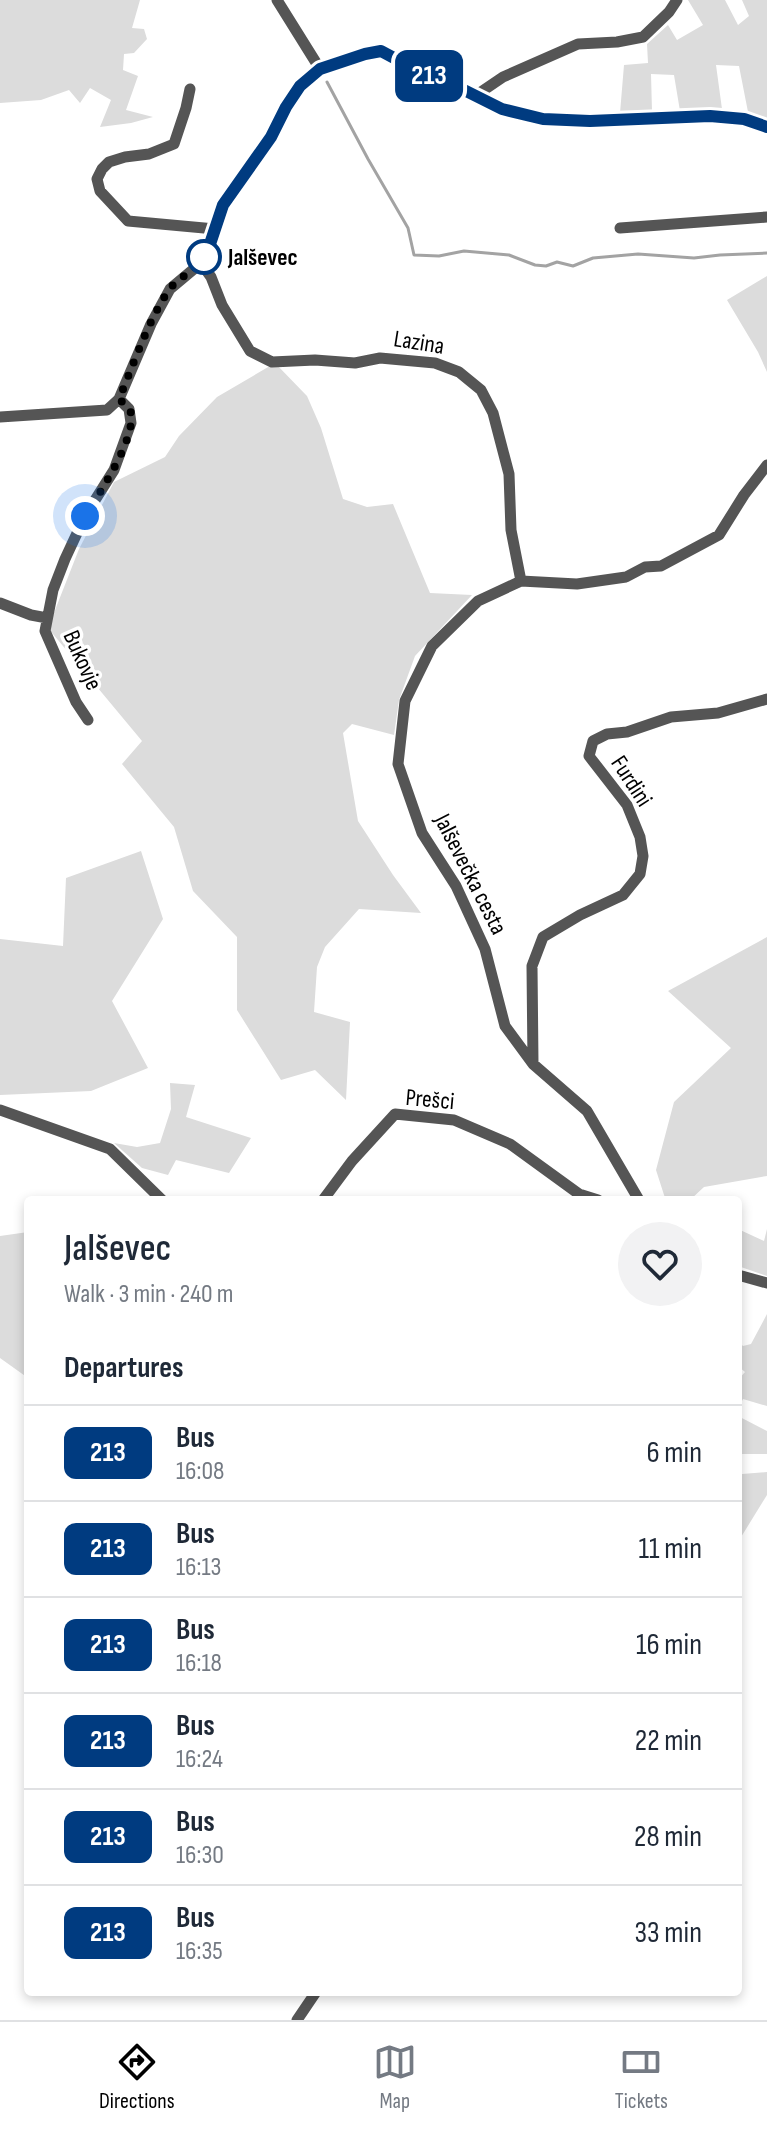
<!DOCTYPE html>
<html lang="en">
<head>
<meta charset="utf-8">
<style>
  body { margin:0; font-family:"Sofia Sans Condensed",sans-serif; background:#f2f2f3; color:#1f2937; height:100vh; display:flex; flex-direction:column; font-size:30px; white-space:nowrap }
  * { box-sizing:border-box; margin:0 }
  p { font-size:26px; color:#747a83 }
  .icon { flex:none; width:44px; height:44px; fill:none; stroke:currentColor; stroke-width:2; stroke-linecap:round; stroke-linejoin:round }
  .map { position:relative; flex:1; overflow:hidden }
  .drawer { position:absolute; left:24px; top:1196px; width:718px; height:800px; display:flex; flex-direction:column; background:#fff; border-radius:8px; box-shadow:0 4px 12px #0003 }
  .drawer>* { flex:none }
  .badge { padding:0 16px; border-radius:12px; font-size:28px; line-height:52px }
  .you { position:absolute; width:40px; height:40px; margin:-20px; border:6px solid #fff; border-radius:50%; background:#1a73e8; box-shadow:0 0 0 12px #1a73e833 }
  .map>.badge { position:absolute; translate:-50% -50%; box-shadow:0 0 0 4px #fff }
  h2 { padding:0 40px; font-size:30px; line-height:72px }
  .round { display:grid; place-items:center; flex:none; width:84px; height:84px; border-radius:42px; background:#f2f2f3 }
  .headline { display:flex; align-items:center; justify-content:space-between; height:136px; padding:0 40px }
  h1 { font-size:38px; font-weight:600; line-height:60px }
  ul { padding:0; list-style:none }
  li { display:flex; align-items:center; gap:24px; height:96px; padding:0 40px; border-top:2px solid #e0e1e3 }
  li div { flex:1 }
  li b { display:block; font-size:30px }
  li em { font-style:normal }
  li .badge { min-width:88px; font-weight:700; text-align:center }
  .tab-bar { display:flex; justify-content:space-around; align-items:center; height:112px; border-top:2px solid #e0e1e3; background:#fff; font-size:22px; color:#747a83 }
  .tab-bar a { display:grid; justify-items:center; gap:4px }
  .tab-bar .active { color:#000 }
  .map>svg:first-child { display:block }
</style>
</head>
<body>
<div class="map">
<svg width="767" height="2020" viewBox="0 0 767 2020">
  <rect width="100%" height="100%" fill="#fff"/>
  <path fill="#dcdcdc" d="M0,0h140l-8,28 12,1 3,10 -13,14 -10,1 -1,16 15,6 -12,34 27,7 -22,6 -31,4 11,-27 -21,-12 -10,15 -11,-13 -28,10 -41,3z
    M688,0h37l13,25 11,-9 -7,-16h25v119l-19,-7 -9,-46 -23,-1 6,44 -42,2 -6,-36 -23,-1 1,37 -32,2 4,-48 24,-2 -1,-19 21,-19 9,15 26,-15z
    M767,276v96l-9,-20 -31,-52z
    M275,363l32,33 14,32 22,71 24,8 26,-3 37,89 42,2 -57,61 -16,44 -5,35 -42,-11 -9,9 15,88 35,54 28,38 -62,-4 -34,38 -8,20 -3,45 36,10 -4,78 -31,-30 -34,10 -44,-70v-73l-44,-46 -19,-64 -52,-63 20,-23 -94,-113 31,-79 35,-67 51,-25 14,-21 38,-39z
    M141,851l22,68 -51,82 36,67 -57,23 -91,4v-156l63,7 3,-68z
    M767,937v239l-63,11 -14,13 -25,-2 -9,-28 18,-68 57,-54 -63,-57z
    M170,1083l25,2 -9,32 65,21 -22,35 -53,-13 -8,15 -26,-7 -28,-25 23,4 23,-4 11,-34z
    M738,1229l26,12 3,-12v47l-29,-10z
    M28,1232v146l-28,-20v-122z
    M767,1314v92l-24,-7 -5,10v-29l7,-8 -7,-6v-25l5,5 8,-2z
    M738,1416l29,15v23h-26l1,20 25,-2v23l-29,47z"/>
  <g fill="none" stroke-linecap="round" stroke-linejoin="round">
    <path stroke="#a3a3a3" stroke-width="3" d="M327,82l41,77 40,69 6,27 25,1 25,-5 45,4 26,10 11,1 11,-4 16,4 20,-8 45,-4 56,4 26,-3 47,-2"/>
    <path stroke="#555" stroke-width="11" d="M277,0l43,69
      M190,89l-4,19 -12,36 -25,10 -24,3 -16,5 -7,7 -5,10 3,12 28,30 87,8
      M475,96l28,-19 75,-33 39,-2 26,-5 26,-25 8,-12
      M620,228l147,-11
      M201,263l10,14 11,28 28,46 22,11 43,-2 40,3 25,-5 55,5 24,9 22,18 12,23 16,61 2,56 10,51
      M0,417l107,-7 12,-11 32,-75 19,-35 31,-26 9,-19 13,-39 36,-49 12,-19 15,-30 14,-21 20,-17 61,-18 56,30 23,7 42,21 41,10 47,2 120,-5 34,3 23,8
      M0,603l31,12 16,3
      M88,720l-12,-18 -31,-71 8,-41 12,-31 20,-43 29,-46 17,-47 -2,-14 -10,-10
      M533,1063l-1,-97 11,-29 37,-22 43,-20 17,-21 3,-18 -3,-19 -13,-32 -38,-49 4,-15 14,-7 20,-2 44,-15 47,-4 49,-14
      M0,1110l110,39 52,51
      M323,1200l29,-39 43,-47 59,6 56,24 69,50 19,6
      M639,1200l-52,-89 -54,-47 -28,-38 -20,-77 -29,-63 -34,-53 -24,-69 7,-63 27,-55 46,-45 43,-20 56,3 49,-7 19,-10 16,-1 58,-31 25,-40 23,-30
      M738,1275l29,8
      M297,2020l19,-28"/>
  </g>
  <g fill="none" stroke-linecap="round" stroke-linejoin="round">
    <defs>
      <path id="line" d="M201,263l9,-19 13,-39 48,-68 15,-30 14,-21 20,-17 45,-15 16,-3 56,30 23,7 42,21 41,10 47,2 120,-5 34,3 23,8"/>
    </defs>
    <use href="#line" stroke="#fff" stroke-width="18"/>
    <use href="#line" stroke="#003b80" stroke-width="12"/>
    <path stroke="#000" stroke-width="8" stroke-dasharray="0 14.4" d="M85,516c13,-20 57,-86 44,-108 -3,-4 -7,-6 -10,-9 15,-36 28,-75 49,-108 10,-14 28,-20 36,-34"/>
  </g>
  <circle fill="#fff" stroke="#003b80" stroke-width="4" cx="204" cy="257" r="16"/>
  <g text-anchor="middle" stroke-width="7" stroke-linejoin="round" paint-order="stroke">
    <g font-size="24" font-weight="bold" fill="#000" stroke="#fff" text-anchor="start">
      <text x="228" y="265">Jalševec</text>
    </g>
    <g font-size="24" fill="#000" stroke="#fff">
      <text transform="translate(419 342) rotate(9)" y="8">Lazina</text>
      <text transform="translate(83 660) rotate(66)" y="8">Bukovje</text>
      <text transform="translate(632 781) rotate(57)" y="8">Furdini</text>
      <text transform="translate(471 874) rotate(63)" y="8">Jalševečka cesta</text>
      <text transform="translate(430 1099) rotate(5)" y="8">Prešci</text>
    </g>
  </g>
</svg>
<div class="you" style="left:85px;top:516px"></div>
<b class="badge" style="left:429px;top:76px;background:#003b80;color:#fff">213</b>
<section class="drawer">
<div class="headline"><div><h1>Jalševec</h1><p>Walk · 3 min · 240 m</p></div><a class="round"><svg class="icon" aria-label="heart" viewBox="0 0 24 24"><path d="M12 20l-8-8c-3-5 5-10 8-4 3-6 11-1 8 4z"/></svg></a></div>
<h2>Departures</h2>
<ul>
<li><span class="badge" style="background:#003b80;color:#fff">213</span><div><b>Bus</b><p>16:08</p></div><em>6 min</em></li>
<li><span class="badge" style="background:#003b80;color:#fff">213</span><div><b>Bus</b><p>16:13</p></div><em>11 min</em></li>
<li><span class="badge" style="background:#003b80;color:#fff">213</span><div><b>Bus</b><p>16:18</p></div><em>16 min</em></li>
<li><span class="badge" style="background:#003b80;color:#fff">213</span><div><b>Bus</b><p>16:24</p></div><em>22 min</em></li>
<li><span class="badge" style="background:#003b80;color:#fff">213</span><div><b>Bus</b><p>16:30</p></div><em>28 min</em></li>
<li><span class="badge" style="background:#003b80;color:#fff">213</span><div><b>Bus</b><p>16:35</p></div><em>33 min</em></li>
</ul>
</section>
</div>
<nav class="tab-bar">
<a class="active"><svg class="icon" aria-label="directions" viewBox="0 0 24 24"><path d="M12 3l9 9-9 9-9-9zM9 14v-3h6M13 9l2 2-2 2"/></svg>Directions</a>
<a><svg class="icon" aria-label="map" viewBox="0 0 24 24"><path d="M3 6l6-2 6 2 6-2v14l-6 2-6-2-6 2zM9 4v14M15 6v14"/></svg>Map</a>
<a><svg class="icon" aria-label="tickets" viewBox="0 0 24 24"><path d="M3 7h18v10H3zM15 7v10"/></svg>Tickets</a>
</nav>
</body>
</html>
